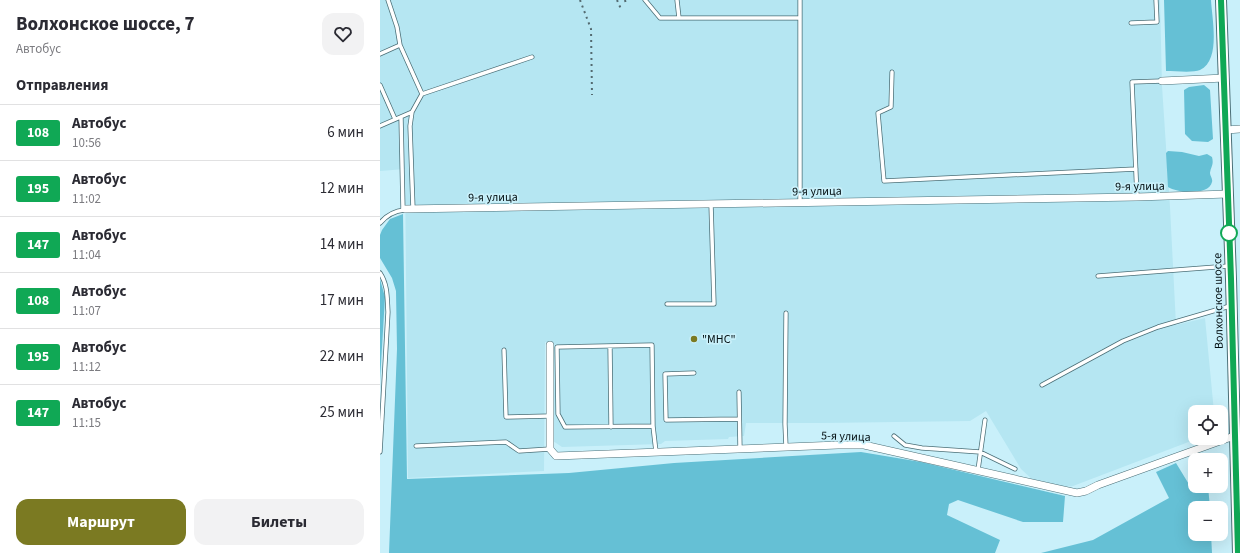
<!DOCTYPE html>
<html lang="ru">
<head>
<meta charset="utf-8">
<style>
  body { margin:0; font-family:"Source Sans 3",sans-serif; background:#f2f2f3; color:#2b2b33; height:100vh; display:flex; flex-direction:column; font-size:15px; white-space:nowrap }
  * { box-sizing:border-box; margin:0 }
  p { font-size:13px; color:#7c7c81 }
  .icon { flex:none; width:22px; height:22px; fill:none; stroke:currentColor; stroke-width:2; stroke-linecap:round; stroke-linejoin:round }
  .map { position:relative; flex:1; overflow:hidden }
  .sheet { display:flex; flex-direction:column; background:#fff; width:380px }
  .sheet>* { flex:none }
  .badge { padding:0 8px; border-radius:3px; font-size:14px; line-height:26px }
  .tools { position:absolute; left:808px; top:405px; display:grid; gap:8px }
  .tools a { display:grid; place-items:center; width:40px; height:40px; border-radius:8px; background:#fff; box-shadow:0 4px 16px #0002; font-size:20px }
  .map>.badge { position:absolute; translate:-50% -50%; box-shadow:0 0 0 2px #fff }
  h2 { padding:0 16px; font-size:15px; line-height:36px }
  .round { display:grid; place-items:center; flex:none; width:42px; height:42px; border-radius:12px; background:#f2f2f3 }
  .overview { display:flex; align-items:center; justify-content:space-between; height:68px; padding:0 16px }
  h1 { font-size:19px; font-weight:700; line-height:30px }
  .button { display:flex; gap:8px; margin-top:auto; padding:8px 16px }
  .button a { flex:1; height:46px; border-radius:12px; background:#7b7a22; color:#fff; font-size:16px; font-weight:700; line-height:46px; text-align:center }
  .button a+a { background:#f2f2f3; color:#2b2b33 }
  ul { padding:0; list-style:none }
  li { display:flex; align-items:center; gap:12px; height:56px; padding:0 16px; border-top:1px solid #e1e1e2 }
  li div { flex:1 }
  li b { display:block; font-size:15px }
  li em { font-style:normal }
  li .badge { min-width:44px; font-weight:700; text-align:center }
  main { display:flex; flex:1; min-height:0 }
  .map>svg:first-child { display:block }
</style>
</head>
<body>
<main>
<section class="sheet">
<div class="overview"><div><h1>Волхонское шоссе, 7</h1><p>Автобус</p></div><a class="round"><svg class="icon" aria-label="heart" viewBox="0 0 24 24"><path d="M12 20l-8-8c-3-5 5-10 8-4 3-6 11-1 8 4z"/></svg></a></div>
<h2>Отправления</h2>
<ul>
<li><span class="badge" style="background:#10a855;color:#fff">108</span><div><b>Автобус</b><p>10:56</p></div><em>6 мин</em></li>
<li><span class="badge" style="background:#10a855;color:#fff">195</span><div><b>Автобус</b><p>11:02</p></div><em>12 мин</em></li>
<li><span class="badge" style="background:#10a855;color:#fff">147</span><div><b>Автобус</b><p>11:04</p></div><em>14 мин</em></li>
<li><span class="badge" style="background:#10a855;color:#fff">108</span><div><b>Автобус</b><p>11:07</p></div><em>17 мин</em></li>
<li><span class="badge" style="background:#10a855;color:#fff">195</span><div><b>Автобус</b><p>11:12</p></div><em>22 мин</em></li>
<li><span class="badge" style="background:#10a855;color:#fff">147</span><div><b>Автобус</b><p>11:15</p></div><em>25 мин</em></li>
</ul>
<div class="button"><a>Маршрут</a><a>Билеты</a></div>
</section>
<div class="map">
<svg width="860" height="553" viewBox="0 0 860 553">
  <rect width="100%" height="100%" fill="#c9f0fa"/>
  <path fill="#b5e6f2" d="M0,0h780l2,86 8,121 6,118 29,-7 9,94h-19v26h4l-126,48 -14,1 -24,-5 -14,-13 -35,-58 -16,10 -146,2h-78l-2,13 -15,1 -1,2 -63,2 -4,3 -99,3 -9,-6 1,-99h-9l-1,129 -136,7 -3,-309 -25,2z"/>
  <path fill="#65c0d5" d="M784,0h47c1,19 10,60 -11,70 -7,3 -25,1 -34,1z
    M824,85l6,5 3,49 -5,3 -16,-1 -7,-7 -1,-44 5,-3z
    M788,151l14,1 17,4 8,-2 5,3c2,8 -1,9 -2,16 0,3 3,6 2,9 -3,14 -35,11 -44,5l-2,-34z
    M23,214l4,265 162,-6 105,-10 187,-11 60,10 144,34 -2,26h-40l-65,-22 -9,4 -2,11 53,25 -5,13h-606l8,-204 -1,-58 -4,-13 -12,-20v-23l2,-5 8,-11z
    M0,279l5,18 -5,84z
    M796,463l14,23 5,-3v3h13l2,22h-15v26h16l1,19h-171l52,-13 76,-42 -13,-26z"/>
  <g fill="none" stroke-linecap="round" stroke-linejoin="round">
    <defs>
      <path id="lane" d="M8,0l9,27 3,18 22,49 -10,18 -2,14 3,83
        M265,0l15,18h140
        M297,0l2,18
        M751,23l26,-1 -1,-22
        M0,54l20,-9
        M512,72l-1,35 -13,6 6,68 252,-12
        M0,85l15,34
        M42,94l110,-37
        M21,117l2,93
        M0,126l32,-14
        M757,197l-5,-115 30,-1
        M420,203v-203
        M0,223c7,-8 14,-12 24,-13
        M0,273c8,12 7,25 8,39l-8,140
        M718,276l131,-10
        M287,304h47l-3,-100
        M406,313l-1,111 1,23
        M230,346l1,81
        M124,350l2,67 44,-1
        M314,373l-29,1 1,46 73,-1
        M662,385l81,-44 35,-14 72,-21
        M359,392l1,57
        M273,426l-1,-81 -95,2 1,67 7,13 88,-1 3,26
        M514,436l11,9 17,3 58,4 35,17
        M36,446l90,-4 13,9 31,-2
        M598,470l7,-50"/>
      <path id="street" d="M782,81l62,-3
        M846,130l14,-1
        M25,209l732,-12 91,-3
        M170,345v104l6,7 282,-11h26l213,48 9,-2 12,-6 136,-49"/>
      <path id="secondary" d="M841,0l10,279 7,274"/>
    </defs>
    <use href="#lane" stroke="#4b6f77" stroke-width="5"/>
    <use href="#street" stroke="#4b6f77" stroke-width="8"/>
    <use href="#secondary" stroke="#4b6f77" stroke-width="12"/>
    <use href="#lane" stroke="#fff" stroke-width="3.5"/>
    <use href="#street" stroke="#fff" stroke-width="7"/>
    <use href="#secondary" stroke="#fff" stroke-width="10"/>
    <path stroke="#536a70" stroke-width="2" stroke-dasharray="2 4" stroke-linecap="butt" d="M200,0l11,29 1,66
      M237,0l4,9
      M245,0l1,4"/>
  </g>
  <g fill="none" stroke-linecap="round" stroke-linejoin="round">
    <defs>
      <path id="line" d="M841,0l10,279 7,274"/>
    </defs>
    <use href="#line" stroke="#fff" stroke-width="9"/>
    <use href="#line" stroke="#10a855" stroke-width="6"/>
  </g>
  <circle fill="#fff" stroke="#10a855" stroke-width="2" cx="849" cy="233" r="8"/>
  <circle fill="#7b7a22" stroke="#c9f0fa" stroke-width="1.5" cx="314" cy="339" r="4"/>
  <g text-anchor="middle" stroke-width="3.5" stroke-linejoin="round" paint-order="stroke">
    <g font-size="12" fill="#030f12" stroke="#c9f0fa">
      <text transform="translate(760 186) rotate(-1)" y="4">9-я улица</text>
      <text transform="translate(437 191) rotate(-1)" y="4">9-я улица</text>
      <text transform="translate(113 197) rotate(-1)" y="4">9-я улица</text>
      <text transform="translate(838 301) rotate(-91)" y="4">Волхонское шоссе</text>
      <text transform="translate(466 436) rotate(2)" y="4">5-я улица</text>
    </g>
    <g font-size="12" fill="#030f12" stroke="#c9f0fa" text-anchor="start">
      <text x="322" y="343">"МНС"</text>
    </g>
  </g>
</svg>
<div class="tools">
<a><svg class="icon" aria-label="locate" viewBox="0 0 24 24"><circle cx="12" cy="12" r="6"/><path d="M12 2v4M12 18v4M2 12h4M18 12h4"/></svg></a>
<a>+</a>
<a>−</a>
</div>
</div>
</main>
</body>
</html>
